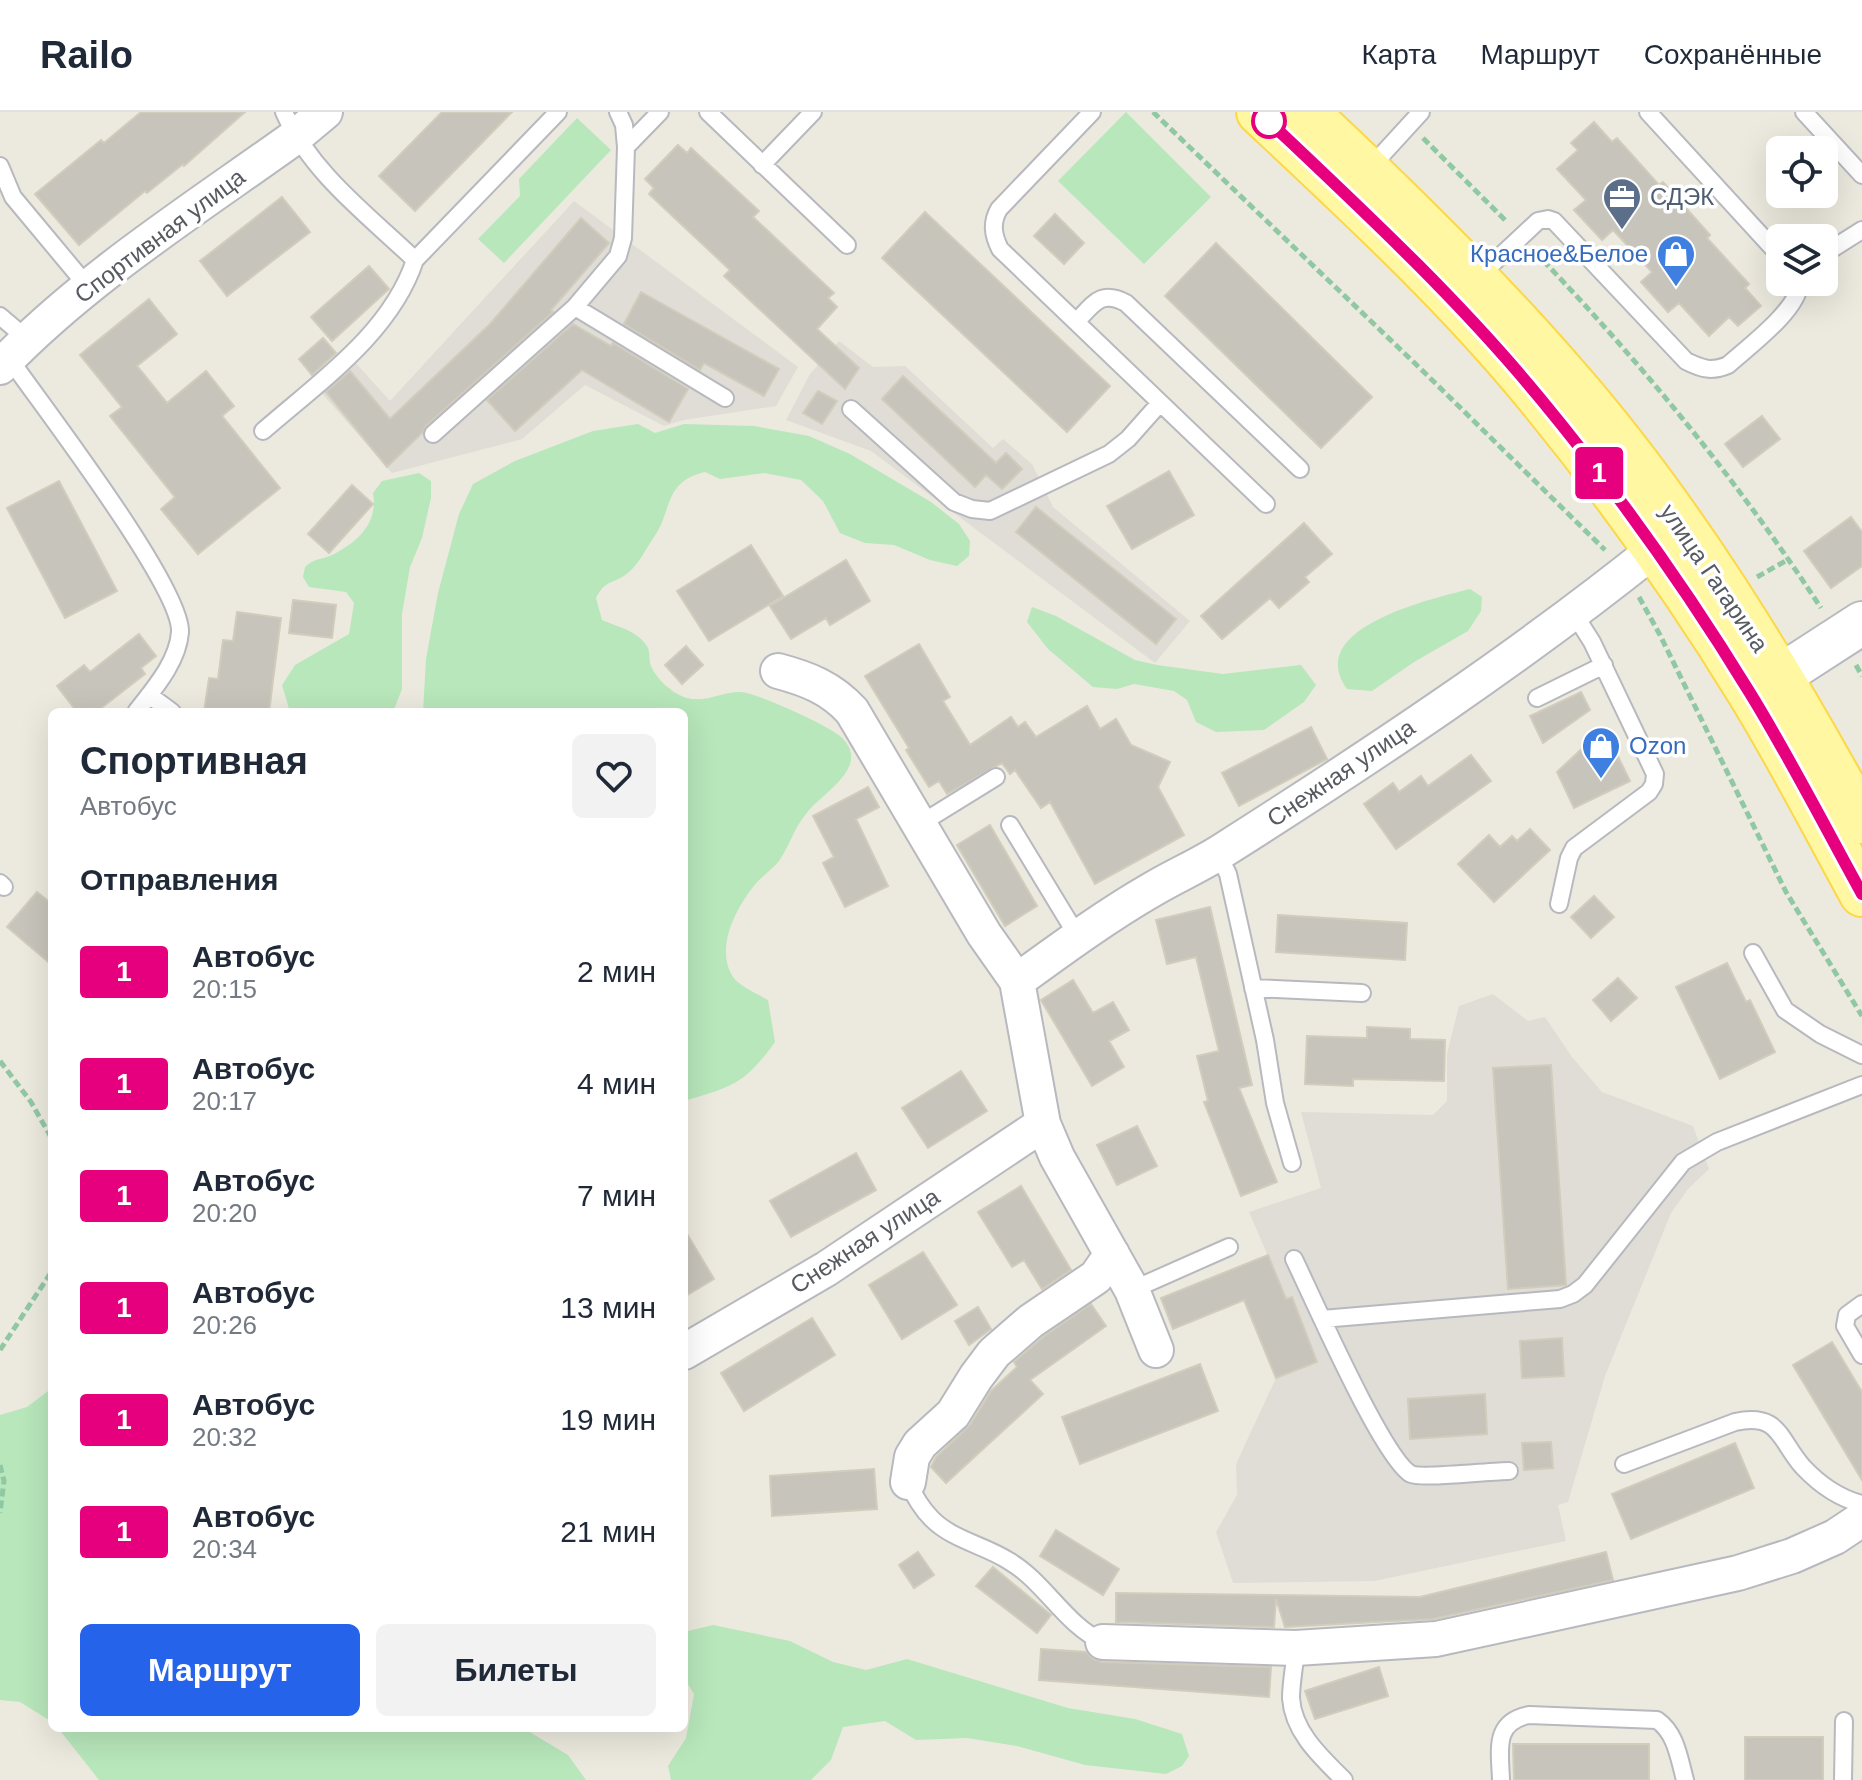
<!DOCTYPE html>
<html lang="ru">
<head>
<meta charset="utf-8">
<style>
  body { margin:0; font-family:Helvetica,sans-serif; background:#f2f2f3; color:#1f2937; height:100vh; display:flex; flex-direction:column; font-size:30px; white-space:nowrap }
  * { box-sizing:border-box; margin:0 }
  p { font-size:26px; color:#747a83 }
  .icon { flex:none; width:44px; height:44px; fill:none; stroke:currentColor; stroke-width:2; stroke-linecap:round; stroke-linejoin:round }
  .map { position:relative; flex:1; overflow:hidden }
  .details { position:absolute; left:48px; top:596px; width:640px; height:1024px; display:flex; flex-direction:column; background:#fff; border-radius:12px; box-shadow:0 8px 32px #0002 }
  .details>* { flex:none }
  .badge { padding:0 16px; border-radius:6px; font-size:28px; line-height:52px }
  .tools { position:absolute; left:1766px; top:24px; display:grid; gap:16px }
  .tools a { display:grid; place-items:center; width:72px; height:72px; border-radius:12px; background:#fff; box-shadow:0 8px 32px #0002; font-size:40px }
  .map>.badge { position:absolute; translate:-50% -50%; box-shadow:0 0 0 4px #fff }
  h2 { padding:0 32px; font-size:30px; line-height:72px }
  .round { display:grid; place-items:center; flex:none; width:84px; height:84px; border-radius:12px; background:#f2f2f3 }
  .overview { display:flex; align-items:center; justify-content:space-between; height:136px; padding:0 32px }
  h1 { font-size:38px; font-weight:600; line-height:60px }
  .action { display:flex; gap:16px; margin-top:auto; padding:16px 32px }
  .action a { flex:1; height:92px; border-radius:12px; background:#2563eb; color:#fff; font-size:32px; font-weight:600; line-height:92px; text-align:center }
  .action a+a { background:#f2f2f3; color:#1f2937 }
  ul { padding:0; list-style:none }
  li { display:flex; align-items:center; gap:24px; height:112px; padding:0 32px }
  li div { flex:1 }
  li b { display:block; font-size:30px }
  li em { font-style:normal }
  li .badge { min-width:88px; font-weight:700; text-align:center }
  header { display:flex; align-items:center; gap:48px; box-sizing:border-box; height:112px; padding:0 40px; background:#fff; border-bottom:2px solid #e0e1e3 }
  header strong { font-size:38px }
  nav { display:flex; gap:44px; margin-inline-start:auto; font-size:28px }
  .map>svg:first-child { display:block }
</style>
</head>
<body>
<header>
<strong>Railo</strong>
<nav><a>Карта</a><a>Маршрут</a><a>Сохранённые</a></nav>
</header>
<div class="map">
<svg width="1862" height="1668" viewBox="0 0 1862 1668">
  <rect width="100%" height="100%" fill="#eceade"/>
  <path fill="#dfddd6" d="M574,89l224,166 -22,39 -92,14 -20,6 -79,-41 -63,54 -130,34 -74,-84 35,-29 37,41z
    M839,229l34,26 32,-1 88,82 10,-9 29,25 21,43 137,114 -35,42 -284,-212 -85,-31 24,-46z
    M1493,882l35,27 17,-4 27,40 30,35 91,34 16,43 -21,20 -17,24 -66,163 -37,126 -10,3 8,36 -192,40 -141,2 -17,-51 21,-37 -1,-31 40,-86 -32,-78 36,-16 -31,-72 72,-24 -20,-76 132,3 14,-14v-47l12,-48z"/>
  <path fill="#b8e7bb" d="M1126,0l85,85 -67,67 -86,-83z
    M577,6l34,32 -107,113 -26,-24 42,-43 -1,-17z
    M638,312l17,9 29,-9 70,2 55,10 41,18 81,48 28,22 11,17 -1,15 -12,10 -27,-6 -36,-15 -29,-2 -25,-10 -17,-32 -22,-21 -37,-7 -44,6 -15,-7c-42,10 -32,38 -51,65 -7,10 -15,27 -25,35 -15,13 -23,6 -33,26l6,22c16,7 37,11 46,28 2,6 1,13 3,18 6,14 22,28 36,32 19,5 36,-7 54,-6 16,1 89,34 100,45 32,30 -20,56 -35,77 -12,14 -17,33 -27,47 -8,10 -19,16 -26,26 -18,23 -38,62 -20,90 6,9 25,17 35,23l7,42c-30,42 -43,45 -91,59v-389h-261l3,-53 12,-66 21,-79 14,-30 42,-23 78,-30z
    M419,361l12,8v17l-9,40 -12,29 -8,47v75l-9,23h-103l-8,-27 13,-20 54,-31 5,-31 -8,-11 -37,-5 -6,-10 2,-10c13,-11 16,-6 29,-13 25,-13 44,-31 39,-61l9,-12z
    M1470,477l12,8 -1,14 -13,20 -54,31 -42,29 -25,-2c-44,-61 84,-90 123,-100z
    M1032,495l24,9 79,44 22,5 66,9 78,-9 15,20 -12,17 -40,28 -48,2 -20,-10 -9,-22 -13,-9 -40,-7 -17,5 -24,-2 -45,-38 -21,-27z
    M52,1276v334l-32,-20 -20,-2v-285l27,-8z
    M713,1513l77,16 43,21 33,8 41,-11 161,49 67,11 47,15 7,22 -7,10 -16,8 -81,-9 -68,-19 -50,-8 -51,2 -31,-19 -42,6 -12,33 -20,20h-140l-3,-14 18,-28 8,-44 -10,-16v-46z
    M58,1616h465l45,27 18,25h-487z"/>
  <path fill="#c7c4bb" stroke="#d1ccbc" stroke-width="2" d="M141,0h104l-61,54 -1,-2 -36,29 -2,-2 -66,54 -44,-51 66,-54 3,3z
    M442,0h70l-97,99 -36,-35z
    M1594,10l18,20 5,-4 42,47 4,-3 47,53 -3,3 42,46 -4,4 16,18 -23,20 -9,-9 -20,19 -30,-33 -11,9 -27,-30 11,-10 -39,-42 -11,10 -28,-30 12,-10 -29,-31 21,-19 -7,-7z
    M678,33l9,8 4,-5 68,63 -6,6 81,76 -6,5 9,9 -20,22 42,39 -14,21 -121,-113 6,-6 -81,-76 5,-6 -9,-9z
    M282,85l28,35 -83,64 -27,-35z
    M925,100l185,174 -43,46 -185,-174z
    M1055,102l29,29 -20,21 -30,-28z
    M581,106l28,25 -58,67 2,2 -127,114 -4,7 -35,34 -61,-75 24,-21 40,48 100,-95z
    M1216,131l156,154 -51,51 -156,-152z
    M369,154l20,23 -57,52 -21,-24z
    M641,180l138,77 -15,27 -60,-33 -4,7 -76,-46z
    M149,187l28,35 -40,32 30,37 39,-32 28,35 -12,10 58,72 -82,66 -37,-45 14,-12 -65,-81 12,-9 -42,-52z
    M573,212l38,22 2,-3 75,46 -19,33 -87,-52 -67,61 -28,-31z
    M323,226l13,15 -24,22 -13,-16z
    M903,264l93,87 10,-10 16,16 -20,20 -16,-14 -11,12 -93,-88z
    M818,279l19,10 -15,23 -19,-11z
    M1762,304l18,23 -37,28 -18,-23z
    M1169,359l25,44 -62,34 -25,-43z
    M59,369l58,110 -52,27 -58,-110z
    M352,373l21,19 -44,49 -21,-19z
    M1036,395l140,112 -20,25 -140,-112z
    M1851,405l11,15v34l-31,22 -27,-37z
    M1304,411l28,31 -27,23 4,5 -30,26 -9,-10 -48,41 -21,-23z
    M751,433l32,51 -74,45 -32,-50z
    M846,448l24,41 -40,24 -4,-7 -35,21 -21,-33z
    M293,488l43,5 -4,33 -43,-5z
    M237,500l44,6 -12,94h-65l5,-34 9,1 5,-39 10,1z
    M139,522l17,22 -15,12 4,6 -49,38h-19l-20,-26 27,-21 6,7z
    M919,532l31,53 -7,4 27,44 41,-28 7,10 7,-5 11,15 51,-31 13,23 16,-10 15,26 39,17 -12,25 26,48 -89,49 -45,-82 -9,6 -26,-38 -5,4 -8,-11 -55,31 -8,-13 -10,6 -23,-37 3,-2 -44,-72z
    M686,534l17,19 -21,19 -17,-19z
    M1581,580l9,18 -47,33 -13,-27z
    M1311,615l16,32 -88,47 -17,-33z
    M1604,616l26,53 -56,27 -17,-36z
    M1471,643l20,26 -95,68 -32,-45 29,-21 6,9 22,-16 7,10z
    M868,675l11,20 -23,12 32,67 -43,21 -22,-44 11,-6 -21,-41z
    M990,713l47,81 -32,20 -48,-81z
    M1530,717l20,21 -56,52 -36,-38 31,-29 11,12 12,-11 5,5z
    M37,780l15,12v61l-45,-38z
    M1594,784l20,21 -23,21 -20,-21z
    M1210,795l42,178 -13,3 38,94 -36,14 -37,-94 4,-1 -11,-45 22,-5 -23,-94 -29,7 -11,-44z
    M1278,803l129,8 -2,37 -129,-8z
    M1727,851l19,39 4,-2 25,52 -55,27 -44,-92z
    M1618,866l19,20 -26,23 -18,-21z
    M1073,868l20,33 20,-11 16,28 -20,11 15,26 -32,19 -51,-86z
    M1367,915l43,2v10l35,1 -1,41 -91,-2v7l-48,-2 2,-48 60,2z
    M1551,953l15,220 -58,4 -15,-221z
    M961,959l26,40 -59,37 -26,-40z
    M1137,1014l20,40 -40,19 -20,-40z
    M856,1041l20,37 -85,47 -21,-36z
    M1021,1074l50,84 -29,19 -18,-29 -12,7 -34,-55z
    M684,1117l30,50 -30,18z
    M923,1140l34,53 -55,34 -33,-54z
    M1268,1143l18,44 6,-2 25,65 -41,16 -32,-78 -71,29 -12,-31z
    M1091,1192l15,22 -76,54 13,14 -97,89 -15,-16 5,-10 34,-32 21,-34 26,-24 -3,-5 29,-25z
    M978,1195l13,22 -22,16 -14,-24z
    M812,1206l23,37 -91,56 -23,-38z
    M1562,1226l2,38 -42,2 -2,-37z
    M1832,1230l30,50v88l-69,-115z
    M1200,1252l18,47 -138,53 -18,-47z
    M1485,1282l2,40 -77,5 -2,-40z
    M1551,1330l2,26 -29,2 -2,-27z
    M1735,1331l19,45 -123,51 -19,-45z
    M874,1357l3,40 -105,7 -2,-40z
    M1056,1418l63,39 -16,26 -63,-39z
    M918,1440l16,23 -20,13 -15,-23z
    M1606,1440l7,28 -180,39 -148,8 -9,-28 -2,28 -158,-5v-29l304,4z
    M993,1455l58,48 -14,18 -61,-47z
    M1041,1537l45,3 7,7 9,3 169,5 -2,30 -230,-17z
    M1379,1555l9,29 -73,23 -10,-28z
    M1745,1625h78v43h-78z
    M1513,1632h136v36h-135z"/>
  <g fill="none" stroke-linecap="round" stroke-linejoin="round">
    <defs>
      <path id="service" d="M284,0c27,61 84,103 131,148l143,-148
        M708,0l139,133
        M1092,0l-93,97c-8,14 -6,26 1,40l266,255
        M1648,0l132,144
        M1804,0l58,63
        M626,35l34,-35
        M762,53l51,-53
        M0,54l13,31 75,90
        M1368,58l53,-58
        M1824,142l38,-24
        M1477,166l61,-57 10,-2 6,2 132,140c16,8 26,11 42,4 19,-17 74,-58 71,-83
        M575,195l150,91
        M0,204l27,23
        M1076,210c17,-17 24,-33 50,-19l174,166
        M9,246c32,46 173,229 171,274 -2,30 -27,58 -44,80
        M851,297l103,93 18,7 18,2 119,-57 19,-15 32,-36
        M263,319c56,-49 128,-98 152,-171
        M433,322l142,-127 43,-51 5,-18 3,-91 -2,-22 -6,-13
        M149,583l23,17
        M1537,586l67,-33
        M920,712l76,-47
        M1010,713l68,112
        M1218,742l10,20 37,166 10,63 17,60
        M0,771l4,4
        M1559,792l10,-46 5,-10 75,-56 5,-8 1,-10 -63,-132 -19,-30
        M1753,841l32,57 35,24 42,21
        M1253,876l109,5
        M1294,1147c18,37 89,200 117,215 11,5 80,-3 98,-3
        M1132,1178l97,-43
        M1862,1192l-15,11 -2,11 17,29
        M1322,1207l238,-20 13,-5 12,-9 98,-123 34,-20 145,-57
        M1624,1352l111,-42c45,-10 44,18 68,45 17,18 35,31 59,37
        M908,1370c6,14 13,26 24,37 21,21 52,26 77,42 36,21 56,64 94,81
        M1296,1536c-1,16 -5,34 -5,50 2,34 30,59 53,82
        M1501,1668c-1,-30 -8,-58 28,-65l128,5c19,13 22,38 28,60
        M1843,1668l1,-59"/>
      <path id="minor" d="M0,255c84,-88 196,-159 295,-230l30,-25
        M778,559c30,8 53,17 74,40l132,223 33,47
        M1043,1012l14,33 75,133 24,60
        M684,1240l142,-83 217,-145 -26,-143c44,-32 89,-65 136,-92 22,-13 47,-24 69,-38 148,-94 296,-192 433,-302
        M908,1370l4,-25 8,-13 33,-30 23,-37 18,-24 37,-32 65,-44 16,-23
        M1103,1530l193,6 140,-9 302,-66 54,-17 43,-19 27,-18"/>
      <path id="tertiary" d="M1780,564l82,-53"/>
      <path id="primary" d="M1259,0c97,91 196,182 280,285 77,94 148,193 211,296 40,65 75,134 112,201
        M1306,0c89,83 176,168 256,260 119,135 214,292 300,449"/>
    </defs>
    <use href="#service" stroke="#b7b9bf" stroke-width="20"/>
    <use href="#minor" stroke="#b7b9bf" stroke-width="38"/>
    <use href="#tertiary" stroke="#b7b9bf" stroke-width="46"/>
    <use href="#primary" stroke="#fcd747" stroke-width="48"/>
    <path stroke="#91c8a4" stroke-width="5" stroke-dasharray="8 4" stroke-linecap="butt" d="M1153,0l273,262 179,176
      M1423,26l83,83
      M1535,140c105,109 203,229 286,356
      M1757,465l32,-18
      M1639,485l21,38 126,257 76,124
      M1856,553l6,11
      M0,949l31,41 21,37
      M0,1238l52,-79
      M0,1353l4,16 -4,32"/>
    <use href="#service" stroke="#fff" stroke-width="16"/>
    <use href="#minor" stroke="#fff" stroke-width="34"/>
    <use href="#tertiary" stroke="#fff" stroke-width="42"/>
    <use href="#primary" stroke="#fff7a1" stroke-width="44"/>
  </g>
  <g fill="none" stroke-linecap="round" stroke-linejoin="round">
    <defs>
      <path id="line" d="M1259,0c97,92 195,182 280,285 77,93 148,193 211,296 40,65 75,134 112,201"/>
    </defs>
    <use href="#line" stroke="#fff" stroke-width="18"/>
    <use href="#line" stroke="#e6007e" stroke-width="12"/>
  </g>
  <defs>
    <symbol id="office-pin" viewBox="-11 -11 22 30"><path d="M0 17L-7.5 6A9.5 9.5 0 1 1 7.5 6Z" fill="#5c6f8a" stroke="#fff"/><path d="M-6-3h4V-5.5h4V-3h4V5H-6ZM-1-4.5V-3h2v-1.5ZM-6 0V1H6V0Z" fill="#fff"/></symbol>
    <symbol id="shop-pin" viewBox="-11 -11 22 30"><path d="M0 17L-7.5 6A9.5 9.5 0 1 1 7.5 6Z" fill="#3f7fe0" stroke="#fff"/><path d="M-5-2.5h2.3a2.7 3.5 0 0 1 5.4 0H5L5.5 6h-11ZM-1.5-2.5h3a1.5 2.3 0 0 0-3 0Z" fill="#fff"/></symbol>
  </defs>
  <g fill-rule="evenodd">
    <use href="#office-pin" x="1600" y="63" width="44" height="60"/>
    <use href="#shop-pin" x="1654" y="120" width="44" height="60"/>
    <use href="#shop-pin" x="1579" y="612" width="44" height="60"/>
  </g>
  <circle fill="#fff" stroke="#e6007e" stroke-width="4" cx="1269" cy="9" r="16"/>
  <g text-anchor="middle" stroke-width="7" stroke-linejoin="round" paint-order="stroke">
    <g font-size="24" fill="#4e5e75" stroke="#fff" text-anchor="start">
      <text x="1650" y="93">СДЭК</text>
    </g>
    <g font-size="24" fill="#575b61" stroke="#fff">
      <text transform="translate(160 124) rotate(-37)" y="8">Спортивная улица</text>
      <text transform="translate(1714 466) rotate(56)" y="8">улица Гагарина</text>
      <text transform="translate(1341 661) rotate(-34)" y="8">Снежная улица</text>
      <text transform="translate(865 1129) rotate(-33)" y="8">Снежная улица</text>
    </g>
    <g font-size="24" fill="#366cbe" stroke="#fff" text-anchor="end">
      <text x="1648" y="150">Красное&amp;Белое</text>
      <text x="1629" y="642" text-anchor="start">Ozon</text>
    </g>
  </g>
</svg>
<div class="tools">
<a><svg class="icon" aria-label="locate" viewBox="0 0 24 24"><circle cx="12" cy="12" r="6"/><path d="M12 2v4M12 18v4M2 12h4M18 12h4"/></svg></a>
<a><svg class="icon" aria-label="layers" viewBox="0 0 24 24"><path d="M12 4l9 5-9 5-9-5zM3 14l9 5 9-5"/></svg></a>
</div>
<b class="badge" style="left:1599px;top:361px;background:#e6007e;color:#fff">1</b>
<section class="details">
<div class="overview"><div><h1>Спортивная</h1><p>Автобус</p></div><a class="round"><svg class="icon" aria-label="heart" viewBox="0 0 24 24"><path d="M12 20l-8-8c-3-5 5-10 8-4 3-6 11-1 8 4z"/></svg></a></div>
<h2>Отправления</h2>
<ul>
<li><span class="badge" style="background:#e6007e;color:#fff">1</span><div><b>Автобус</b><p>20:15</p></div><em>2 мин</em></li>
<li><span class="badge" style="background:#e6007e;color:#fff">1</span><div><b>Автобус</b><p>20:17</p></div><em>4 мин</em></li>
<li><span class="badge" style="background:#e6007e;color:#fff">1</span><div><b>Автобус</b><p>20:20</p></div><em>7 мин</em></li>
<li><span class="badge" style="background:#e6007e;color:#fff">1</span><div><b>Автобус</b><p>20:26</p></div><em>13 мин</em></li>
<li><span class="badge" style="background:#e6007e;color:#fff">1</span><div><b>Автобус</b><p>20:32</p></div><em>19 мин</em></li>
<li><span class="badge" style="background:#e6007e;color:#fff">1</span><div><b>Автобус</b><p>20:34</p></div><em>21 мин</em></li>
</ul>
<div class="action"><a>Маршрут</a><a>Билеты</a></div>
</section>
</div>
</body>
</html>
